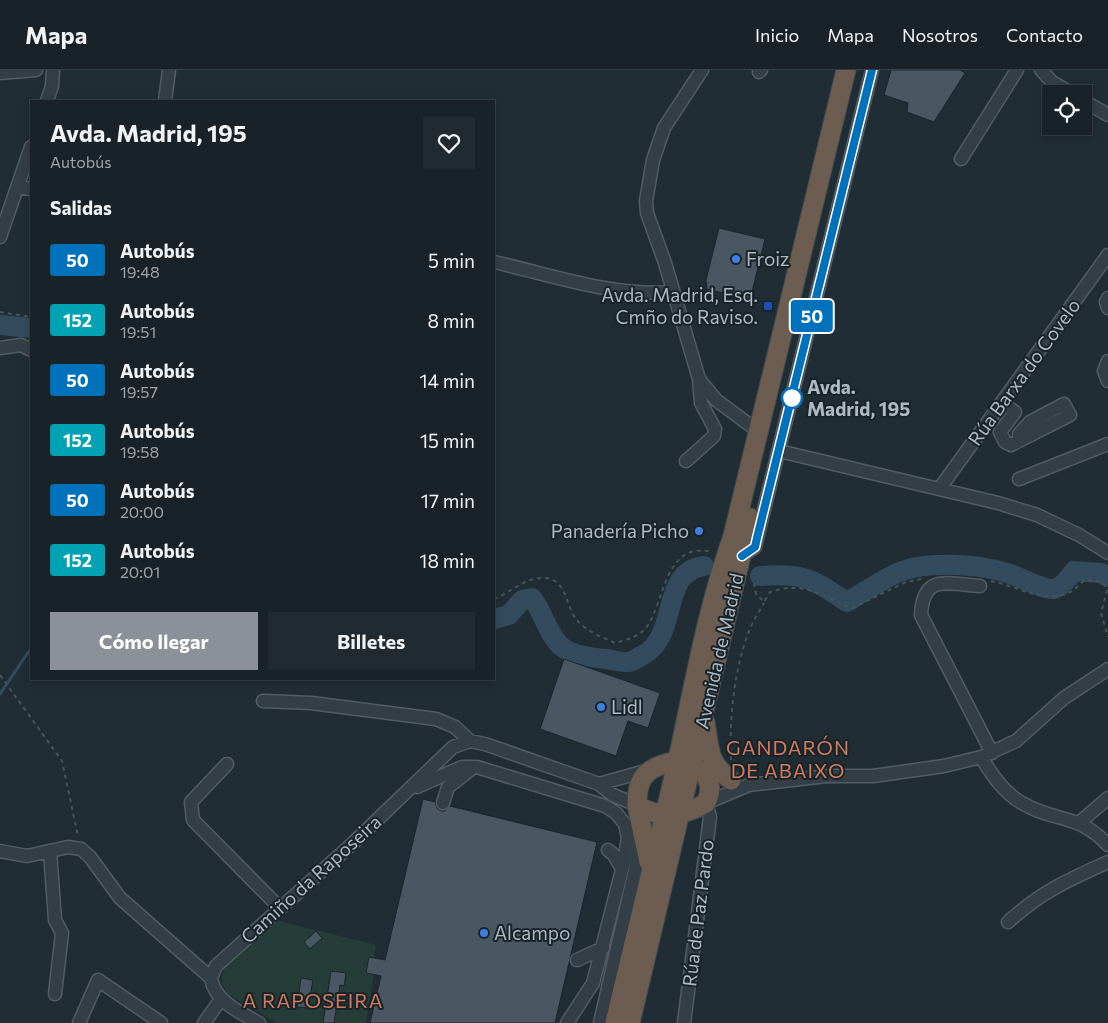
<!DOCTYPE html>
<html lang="es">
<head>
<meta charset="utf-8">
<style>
  body { margin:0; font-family:Commissioner,sans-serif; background:#212a30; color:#f1f3f6; height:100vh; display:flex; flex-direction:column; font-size:19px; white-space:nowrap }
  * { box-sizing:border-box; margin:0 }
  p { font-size:16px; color:#9fa4a8 }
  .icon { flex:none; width:28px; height:28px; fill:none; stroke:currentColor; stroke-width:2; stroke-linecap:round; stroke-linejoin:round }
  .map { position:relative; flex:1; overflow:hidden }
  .drawer { position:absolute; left:30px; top:30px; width:465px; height:580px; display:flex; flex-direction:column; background:#182228; border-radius:0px; box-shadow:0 2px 8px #0003,0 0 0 1px #363f45 }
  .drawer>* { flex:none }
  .badge { padding:0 10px; border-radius:4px; font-size:18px; line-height:32px }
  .controls { position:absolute; left:1042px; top:15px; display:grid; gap:10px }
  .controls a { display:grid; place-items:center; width:50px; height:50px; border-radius:0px; background:#182228; box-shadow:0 2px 8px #0003,0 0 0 1px #363f45; font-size:25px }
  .map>.badge { position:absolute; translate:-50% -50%; box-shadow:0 0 0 2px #fff }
  h2 { padding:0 20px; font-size:19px; line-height:45px }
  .round { display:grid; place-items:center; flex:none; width:52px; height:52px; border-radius:0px; background:#212a30 }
  .headline { display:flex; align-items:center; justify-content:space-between; height:85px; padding:0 20px }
  h1 { font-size:24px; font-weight:700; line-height:38px }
  .primary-button { display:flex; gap:10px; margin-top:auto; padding:10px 20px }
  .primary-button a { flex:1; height:58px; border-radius:0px; background:#8c9099; color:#fff; font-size:20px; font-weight:700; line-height:58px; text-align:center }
  .primary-button a+a { background:#212a30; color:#f1f3f6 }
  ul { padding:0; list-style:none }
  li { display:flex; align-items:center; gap:15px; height:60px; padding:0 20px }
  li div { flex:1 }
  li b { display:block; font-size:19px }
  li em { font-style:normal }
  li .badge { min-width:55px; font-weight:700; text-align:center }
  header { display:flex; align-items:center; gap:30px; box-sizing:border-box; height:70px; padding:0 25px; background:#182228; border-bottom:1px solid #363f45 }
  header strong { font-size:24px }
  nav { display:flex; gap:28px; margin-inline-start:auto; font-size:18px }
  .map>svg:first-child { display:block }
</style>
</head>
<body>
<header>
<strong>Mapa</strong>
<nav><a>Inicio</a><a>Mapa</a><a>Nosotros</a><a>Contacto</a></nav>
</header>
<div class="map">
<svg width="1108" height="953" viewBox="0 0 1108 953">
  <rect width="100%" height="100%" fill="#202d35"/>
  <path fill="#263c38" d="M275,850l101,25 -4,28 2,1 -8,49h-89l-49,-29 -7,-12 3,-14z"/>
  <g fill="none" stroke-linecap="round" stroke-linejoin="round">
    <path stroke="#344b5d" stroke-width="3" d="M0,624l31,-46"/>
    <path stroke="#344b5d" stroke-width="20" d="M0,255l31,3
      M760,506c44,-3 51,2 87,26 15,-9 35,-22 50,-29 29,-13 81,-9 110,0 12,3 36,17 47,16 8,-2 15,-11 20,-18l27,2 7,4
      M494,549l15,-4 13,-15 10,-2c12,15 16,38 30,49 10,8 32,11 44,12 7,1 17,4 23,3 5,-1 10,-5 14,-7 37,-20 16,-83 61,-89"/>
  </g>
  <path fill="#485761" stroke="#1b252c" d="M891,0h69l5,3 -31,49 -27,-10 1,-9 -24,-8z
    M719,158l46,11 -15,61 -43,-11 -1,-9z
    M564,589l96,34 -12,35 -20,-7 -12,35 -76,-27z
    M423,729l12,3 2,6 4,3h4l5,-5 147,36 -42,181h-185l11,-47 -15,-3 3,-16 16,3z
    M316,861l6,7 -12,11 -6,-7z
    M331,901l15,2 -2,13 -4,-1 -6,38h-11z
    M301,908l12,2 -5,28 -11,-1z"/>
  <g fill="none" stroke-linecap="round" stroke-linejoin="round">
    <defs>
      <path id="minor" d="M702,0l-38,58 -11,32 -7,41 1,12 18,50 34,116 17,21 42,31
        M1041,0l11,12 20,12
        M759,2l2,-2
        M0,3l36,-3
        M47,31l5,-15 1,-16
        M165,31l4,-31
        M1084,31l24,14
        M961,89l56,-89
        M18,117l13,2
        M0,167l31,-90
        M494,192c58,13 119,35 179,30
        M1108,228l-2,4 2,6
        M0,278l21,-3 10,5
        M1108,291l-4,10 4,10
        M1002,333l13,9 -15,20 5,10 6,3 59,-30 -6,-11 -34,18 -11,12 1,6
        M779,381l219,52 39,12 42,20 29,18
        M686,391l28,-25 1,-7 -14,-26 -2,-24
        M1019,409l89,-35
        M940,418l168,-233
        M742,486l13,-9 2,-9 115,-468
        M980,516c-33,-2 -57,-13 -59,29l71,138
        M263,631l48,2 125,16 19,8 15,14
        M981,687c11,18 23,36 41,46 33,20 55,9 86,42
        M227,694l-36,38 2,18 87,88
        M599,714l50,-14
        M417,717l45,-20h15l128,39 11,7 9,11 3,14 -4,24 -31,121 -26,40
        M443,733l5,-16 22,-17
        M1080,752l28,-24
        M608,780l6,5 8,14
        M0,781l27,5 41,-9 13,2 9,8 30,41 91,80
        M50,781l5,69 7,13 -7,61
        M1008,852c33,-30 60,-42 100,-60
        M577,890l26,-12
        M79,953l19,-43 63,43
        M204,953l17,-24
        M259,953c-18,-10 -45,-22 -48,-45l5,-12 136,-122 101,-97 17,-6 15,3 114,40 14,11 24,10
        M600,953l35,-153 6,-36
        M684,953l26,-206 -4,-14 43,-18 78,-9h46l71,-10 37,-9 35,-16 48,-43 44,-29"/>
      <path id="highway" d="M705,652c5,28 2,40 26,58
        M667,693c25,0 53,10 39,40 -21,13 -47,16 -69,2 0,-24 6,-35 30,-42z
        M637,735l12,57
        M615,953c21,-90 44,-179 64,-269 16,-73 29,-148 54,-218l113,-466
        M630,953l120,-505"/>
    </defs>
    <use href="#minor" stroke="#515c64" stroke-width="15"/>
    <use href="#highway" stroke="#3e4950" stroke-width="21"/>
    <path stroke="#435756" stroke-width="2" stroke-dasharray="4 4" stroke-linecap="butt" d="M0,242l31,5
      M991,511c25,5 50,21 75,13 7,-2 14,-10 19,-14l18,2 4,8 -6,23 7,24
      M754,513l2,11 8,8 6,-10c34,-12 52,5 82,16l54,-26 16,-3
      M494,529c13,-5 26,-17 41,-20 32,-7 29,24 41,40 9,12 26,18 39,24 13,-4 25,-6 33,-18 17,-26 17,-84 64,-73
      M0,605l62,86 16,75
      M731,690c-2,-38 3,-90 17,-126 4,-11 10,-21 16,-31"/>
    <use href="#minor" stroke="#333e46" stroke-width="12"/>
    <use href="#highway" stroke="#6c5d50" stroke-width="19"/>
  </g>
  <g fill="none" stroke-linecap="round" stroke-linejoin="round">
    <defs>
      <path id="line" d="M742,486l13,-9 2,-9 115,-468"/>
    </defs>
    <use href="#line" stroke="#fff" stroke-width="11"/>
    <use href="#line" stroke="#0072bc" stroke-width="8"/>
  </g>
  <g fill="#3f7fe0" stroke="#19232a" stroke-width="2">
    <circle cx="736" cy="189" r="5"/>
    <circle cx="699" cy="461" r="5"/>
    <circle cx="601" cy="637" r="5"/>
    <circle cx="484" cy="863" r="5"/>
  </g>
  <rect fill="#1a4fb4" stroke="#19232a" stroke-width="2" x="763" y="231" width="10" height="10" rx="2.5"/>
  <circle fill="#fff" stroke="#0072bc" stroke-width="2.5" cx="792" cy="328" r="10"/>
  <g text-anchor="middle" stroke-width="4" stroke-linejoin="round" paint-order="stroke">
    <g font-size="19" fill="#adb9c3" stroke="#19232a" text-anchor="start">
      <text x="746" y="196">Froiz</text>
      <text x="758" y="232" text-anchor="end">Avda. Madrid, Esq.<tspan x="758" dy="22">Cmño do Raviso.</tspan></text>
      <text x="689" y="468" text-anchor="end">Panadería Picho</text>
      <text x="611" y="644">Lidl</text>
      <text x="494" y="870">Alcampo</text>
    </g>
    <g font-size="19" fill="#adb9c3" stroke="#19232a">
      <text transform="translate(1024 302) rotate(-54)" y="7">Rúa Barxa do Covelo</text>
      <text transform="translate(719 581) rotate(-77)" y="7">Avenida de Madrid</text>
      <text transform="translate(311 809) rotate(-42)" y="7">Camiño da Raposeira</text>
      <text transform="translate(698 843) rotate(-83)" y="7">Rúa de Paz Pardo</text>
    </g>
    <g font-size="19" font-weight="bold" fill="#adb9c3" stroke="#19232a" text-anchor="start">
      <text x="807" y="324">Avda.<tspan x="807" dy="22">Madrid, 195</tspan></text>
    </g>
    <g font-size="20" letter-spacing="1" fill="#cf7b5c" stroke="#19232a">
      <text x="788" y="685">GANDARÓN<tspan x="788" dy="23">DE ABAIXO</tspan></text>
      <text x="313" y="938">A RAPOSEIRA</text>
    </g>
  </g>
</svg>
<div class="controls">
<a><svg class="icon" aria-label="locate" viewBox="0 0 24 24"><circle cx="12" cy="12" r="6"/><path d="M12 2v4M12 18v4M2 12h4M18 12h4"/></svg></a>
</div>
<b class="badge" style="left:812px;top:246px;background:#0072bc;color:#fff">50</b>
<section class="drawer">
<div class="headline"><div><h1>Avda. Madrid, 195</h1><p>Autobús</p></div><a class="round"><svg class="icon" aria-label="heart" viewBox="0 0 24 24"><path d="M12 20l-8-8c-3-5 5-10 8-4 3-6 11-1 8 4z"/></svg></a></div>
<h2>Salidas</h2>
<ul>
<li><span class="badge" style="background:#0072bc;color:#fff">50</span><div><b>Autobús</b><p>19:48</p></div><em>5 min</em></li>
<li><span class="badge" style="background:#00a3b4;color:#fff">152</span><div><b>Autobús</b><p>19:51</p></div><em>8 min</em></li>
<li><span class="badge" style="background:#0072bc;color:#fff">50</span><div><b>Autobús</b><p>19:57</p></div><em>14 min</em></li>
<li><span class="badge" style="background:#00a3b4;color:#fff">152</span><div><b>Autobús</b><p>19:58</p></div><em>15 min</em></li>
<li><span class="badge" style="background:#0072bc;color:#fff">50</span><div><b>Autobús</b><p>20:00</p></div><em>17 min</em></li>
<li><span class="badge" style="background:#00a3b4;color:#fff">152</span><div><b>Autobús</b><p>20:01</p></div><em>18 min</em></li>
</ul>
<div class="primary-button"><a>Cómo llegar</a><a>Billetes</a></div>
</section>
</div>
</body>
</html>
